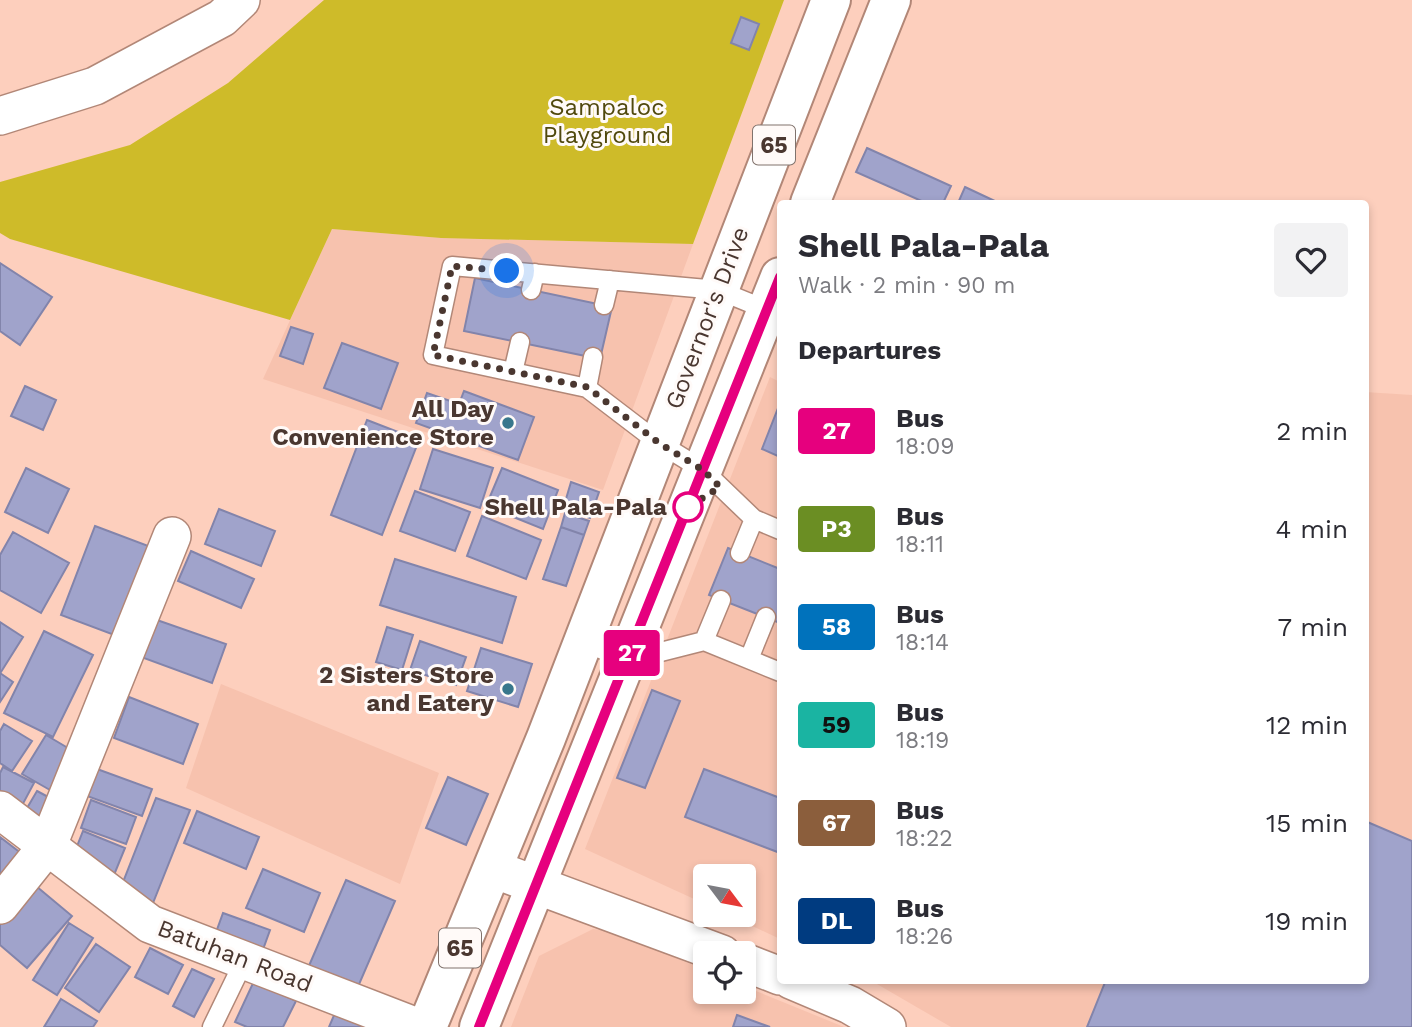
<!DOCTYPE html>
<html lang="en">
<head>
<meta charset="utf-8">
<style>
  body { margin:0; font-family:"Work Sans",sans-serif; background:#f2f2f3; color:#2b2b33; height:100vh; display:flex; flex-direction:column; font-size:26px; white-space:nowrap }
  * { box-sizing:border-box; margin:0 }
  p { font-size:23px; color:#7c7c81 }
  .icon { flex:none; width:38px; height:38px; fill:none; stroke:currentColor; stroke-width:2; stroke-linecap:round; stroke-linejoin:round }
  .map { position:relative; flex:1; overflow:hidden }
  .side { position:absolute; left:777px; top:200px; width:592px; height:784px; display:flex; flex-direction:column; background:#fff; border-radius:7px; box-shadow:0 4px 10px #0003 }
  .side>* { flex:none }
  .badge { padding:0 14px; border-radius:5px; font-size:24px; line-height:46px }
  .needle { width:46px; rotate:122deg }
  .controls { position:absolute; left:693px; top:864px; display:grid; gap:14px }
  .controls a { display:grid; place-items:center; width:63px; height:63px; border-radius:7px; background:#fff; box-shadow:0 4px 10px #0003; font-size:35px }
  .you { position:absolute; width:35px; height:35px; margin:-18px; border:5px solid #fff; border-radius:50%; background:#1a73e8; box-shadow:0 0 0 10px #1a73e833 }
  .map>.badge { position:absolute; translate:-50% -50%; box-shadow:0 0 0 4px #fff }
  h2 { padding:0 21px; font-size:26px; line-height:63px }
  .round { display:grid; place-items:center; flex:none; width:74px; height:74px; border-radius:7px; background:#f2f2f3 }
  .head { display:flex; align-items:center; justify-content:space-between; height:119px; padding:0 21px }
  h1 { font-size:33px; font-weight:700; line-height:52px }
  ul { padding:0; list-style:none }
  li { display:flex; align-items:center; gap:21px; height:98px; padding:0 21px }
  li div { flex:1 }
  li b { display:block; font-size:26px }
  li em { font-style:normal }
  li .badge { min-width:77px; font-weight:700; text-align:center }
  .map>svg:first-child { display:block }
</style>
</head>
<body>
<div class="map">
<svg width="1412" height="1027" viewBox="0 0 1412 1027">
  <rect width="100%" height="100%" fill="#fdcfbd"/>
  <path fill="#f7c2ae" d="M332,229l109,9 252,6 -90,246 -340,-111z
    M770,377l10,5v557l-51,-24h15v-38h-39v27l-120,-55z
    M1365,392l47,3v632h-461l-81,-47h495z
    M221,684l218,89 -39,111 -214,-96z
    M593,929l17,2 95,39v22h39v-6l100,41h-333l28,-71z"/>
  <path fill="#cebb29" d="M324,0h460l-91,244 -252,-6 -109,-9 -42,91 -280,-81 -10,-6v-51l130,-37 98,-62z"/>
  <path fill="#a0a3cb" stroke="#8284ab" stroke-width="2" d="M741,17l18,7 -10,26 -18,-7z
    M867,148l84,38 -8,17h-17l-70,-31z
    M965,187l34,16h-41z
    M0,263l52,34 -32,48 -20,-14z
    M475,278l137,29 -12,52 -136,-28z
    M291,327l22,7 -10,30 -23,-8z
    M342,343l56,20 -17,46 -57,-21z
    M25,386l31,14 -13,30 -32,-14z
    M464,391l70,26 -16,43 -102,-37 11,-30 32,11z
    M780,403v54l-18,-8z
    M367,420l52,20 -37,95 -51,-20z
    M433,449l60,19 -13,40 -60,-19z
    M26,468l43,21 -21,44 -43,-21z
    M502,468l56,22 -15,39 -57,-23z
    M571,482l28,10 -9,26 -27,-9z
    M415,491l55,21 -15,39 -55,-20z
    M219,509l56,22 -14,35 -56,-22z
    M565,513l24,8 -5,14 -23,-8z
    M482,516l59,24 -15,39 -59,-23z
    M95,526l56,21 -34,89 -56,-21z
    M561,527l23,8 -18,51 -23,-7z
    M13,532l56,31 -28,50 -41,-23v-35z
    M728,548l52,21v54l-71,-28z
    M191,551l63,28 -13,29 -63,-27z
    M395,559l121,38 -14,46 -122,-38z
    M154,619l72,25 -14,39 -71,-26z
    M0,622l23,15 -22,35 -1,-1z
    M387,627l26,8 -11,35 -26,-8z
    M44,631l49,24 -40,82 -49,-24z
    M420,641l46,16 -10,28 -46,-15z
    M481,648l51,16 -14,43 -51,-16z
    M0,673l13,9 -13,20z
    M652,690l28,11 -35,87 -28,-10z
    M129,697l69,27 -15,40 -69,-26z
    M4,724l28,17 -20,30 -12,-8v-32z
    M46,735l27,16 -23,39 -28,-16z
    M3,767l31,16 -16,30 -18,-10v-30z
    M97,769l55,20 -10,27 -55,-20z
    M704,769l76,29v55l-95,-36z
    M448,777l40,17 -22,51 -40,-17z
    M37,791l15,8 -14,25 -15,-9z
    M156,798l34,12 -39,98 -33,-13z
    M91,800l45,17 -10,27 -45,-16z
    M197,811l62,26 -13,32 -62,-26z
    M1365,821l47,20v186h-325l19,-47h259z
    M83,831l42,17 -11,27 -42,-16z
    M0,837l22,17 -22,29z
    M263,869l57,24 -16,39 -58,-24z
    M346,880l49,21 -38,88 -49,-21z
    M30,881l42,35 -45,52 -27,-23v-30z
    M223,913l47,17 -9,25 -47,-17z
    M69,923l24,15 -36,57 -24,-15z
    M96,944l34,23 -31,45 -34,-24z
    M150,948l33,17 -15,29 -33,-17z
    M192,969l22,10 -20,38 -21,-11z
    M254,981l42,20 -13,26h-36l-12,-5z
    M61,999l36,22 -4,6h-49z
    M335,1013l32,14h-38z
    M737,1015l33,12h-37z"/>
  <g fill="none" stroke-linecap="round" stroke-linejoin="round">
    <defs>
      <path id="service" d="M531,290l4,-17
        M604,305l6,-25
        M767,310l-49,-20 -266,-24 -19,89 154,33 72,55 44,27 51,49 26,11
        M513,372l7,-30
        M587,388l6,-31
        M740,553l14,-34
        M704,641l17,-41
        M583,642l46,18 75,-19 76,31
        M749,659l17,-42
        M212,1027l33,-68"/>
      <path id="minor" d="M0,116l95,-30 127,-68 19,-18
        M0,810l150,114 267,103
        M493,869l229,85
        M0,905l48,-60 124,-309
        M744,962l36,14
        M791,980l59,25 37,22"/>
      <path id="trunk" d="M810,203l81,-203
        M427,1027l119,-289 285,-738
        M479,1027l301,-750"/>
    </defs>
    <use href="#service" stroke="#b28777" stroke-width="21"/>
    <use href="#minor" stroke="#b28777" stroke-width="40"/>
    <use href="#trunk" stroke="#b28777" stroke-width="42"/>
    <use href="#service" stroke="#fff" stroke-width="18"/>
    <use href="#minor" stroke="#fff" stroke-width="37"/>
    <use href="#trunk" stroke="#fff" stroke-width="38"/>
  </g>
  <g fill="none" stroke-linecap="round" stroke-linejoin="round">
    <defs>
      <path id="line" d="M479,1027l301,-750"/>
    </defs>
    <use href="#line" stroke="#fff" stroke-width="16"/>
    <use href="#line" stroke="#e6007e" stroke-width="10"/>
    <path stroke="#4a3730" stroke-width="7" stroke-dasharray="0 12.6" d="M507,271l-55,-5 -19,89 154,32 72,56 44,27 17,17 -32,20"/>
  </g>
  <g fill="#38778c" stroke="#fffaf8" stroke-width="2.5">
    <circle cx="508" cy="423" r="7"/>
    <circle cx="508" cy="689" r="7"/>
  </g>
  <circle fill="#fff" stroke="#e6007e" stroke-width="3.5" cx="688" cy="507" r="14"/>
  <g text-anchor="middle" stroke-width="6" stroke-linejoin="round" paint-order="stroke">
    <g fill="#fffaf8" stroke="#80726c" stroke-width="2">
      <rect x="753" y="125.5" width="42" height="39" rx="5"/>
      <rect x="439" y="928.5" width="42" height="39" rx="5"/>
    </g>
    <g font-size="23" font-weight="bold" fill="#4a3730">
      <text x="774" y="153">65</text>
      <text x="460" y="956">65</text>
    </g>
    <g font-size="24" fill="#51490d" stroke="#fffaf8">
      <text x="607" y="115">Sampaloc<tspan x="607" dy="28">Playground</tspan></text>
    </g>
    <g font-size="24" fill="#4a3730" stroke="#fffaf8">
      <text transform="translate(707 318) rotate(-69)" y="8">Governor's Drive</text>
      <text transform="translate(235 956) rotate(21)" y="8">Batuhan Road</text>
    </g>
    <g font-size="24" font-weight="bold" fill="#4a3730" stroke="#fffaf8" text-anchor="end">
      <text x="494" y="417">All Day<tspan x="494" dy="28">Convenience Store</tspan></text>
      <text x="494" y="683">2 Sisters Store<tspan x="494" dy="28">and Eatery</tspan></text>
    </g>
    <g font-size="24" font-weight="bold" fill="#4a3730" stroke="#fffaf8" text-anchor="end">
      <text x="667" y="515">Shell Pala-Pala</text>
    </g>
  </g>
</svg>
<div class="controls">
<a><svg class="needle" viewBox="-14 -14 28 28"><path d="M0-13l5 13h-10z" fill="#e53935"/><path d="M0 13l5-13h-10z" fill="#7c7c81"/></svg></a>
<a><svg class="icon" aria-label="locate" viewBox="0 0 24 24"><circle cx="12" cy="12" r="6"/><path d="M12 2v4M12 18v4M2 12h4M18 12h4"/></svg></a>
</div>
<div class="you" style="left:507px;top:271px"></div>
<b class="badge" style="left:632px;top:653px;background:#e6007e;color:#fff">27</b>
<section class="side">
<div class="head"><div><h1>Shell Pala-Pala</h1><p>Walk · 2 min · 90 m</p></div><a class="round"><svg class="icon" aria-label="heart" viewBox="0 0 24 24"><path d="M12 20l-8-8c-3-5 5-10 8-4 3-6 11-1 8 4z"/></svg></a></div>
<h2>Departures</h2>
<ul>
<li><span class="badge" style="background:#e6007e;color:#fff">27</span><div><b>Bus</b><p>18:09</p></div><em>2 min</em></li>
<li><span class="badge" style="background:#6b8e23;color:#fff">P3</span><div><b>Bus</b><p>18:11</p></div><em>4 min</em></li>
<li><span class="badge" style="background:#0072bc;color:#fff">58</span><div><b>Bus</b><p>18:14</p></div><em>7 min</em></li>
<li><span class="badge" style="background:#1ab4a2;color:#111">59</span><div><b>Bus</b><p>18:19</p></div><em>12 min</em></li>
<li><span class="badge" style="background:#8b5e3c;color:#fff">67</span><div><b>Bus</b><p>18:22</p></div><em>15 min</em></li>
<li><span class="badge" style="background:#003b80;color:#fff">DL</span><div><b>Bus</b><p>18:26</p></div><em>19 min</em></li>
</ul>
</section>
</div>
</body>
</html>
